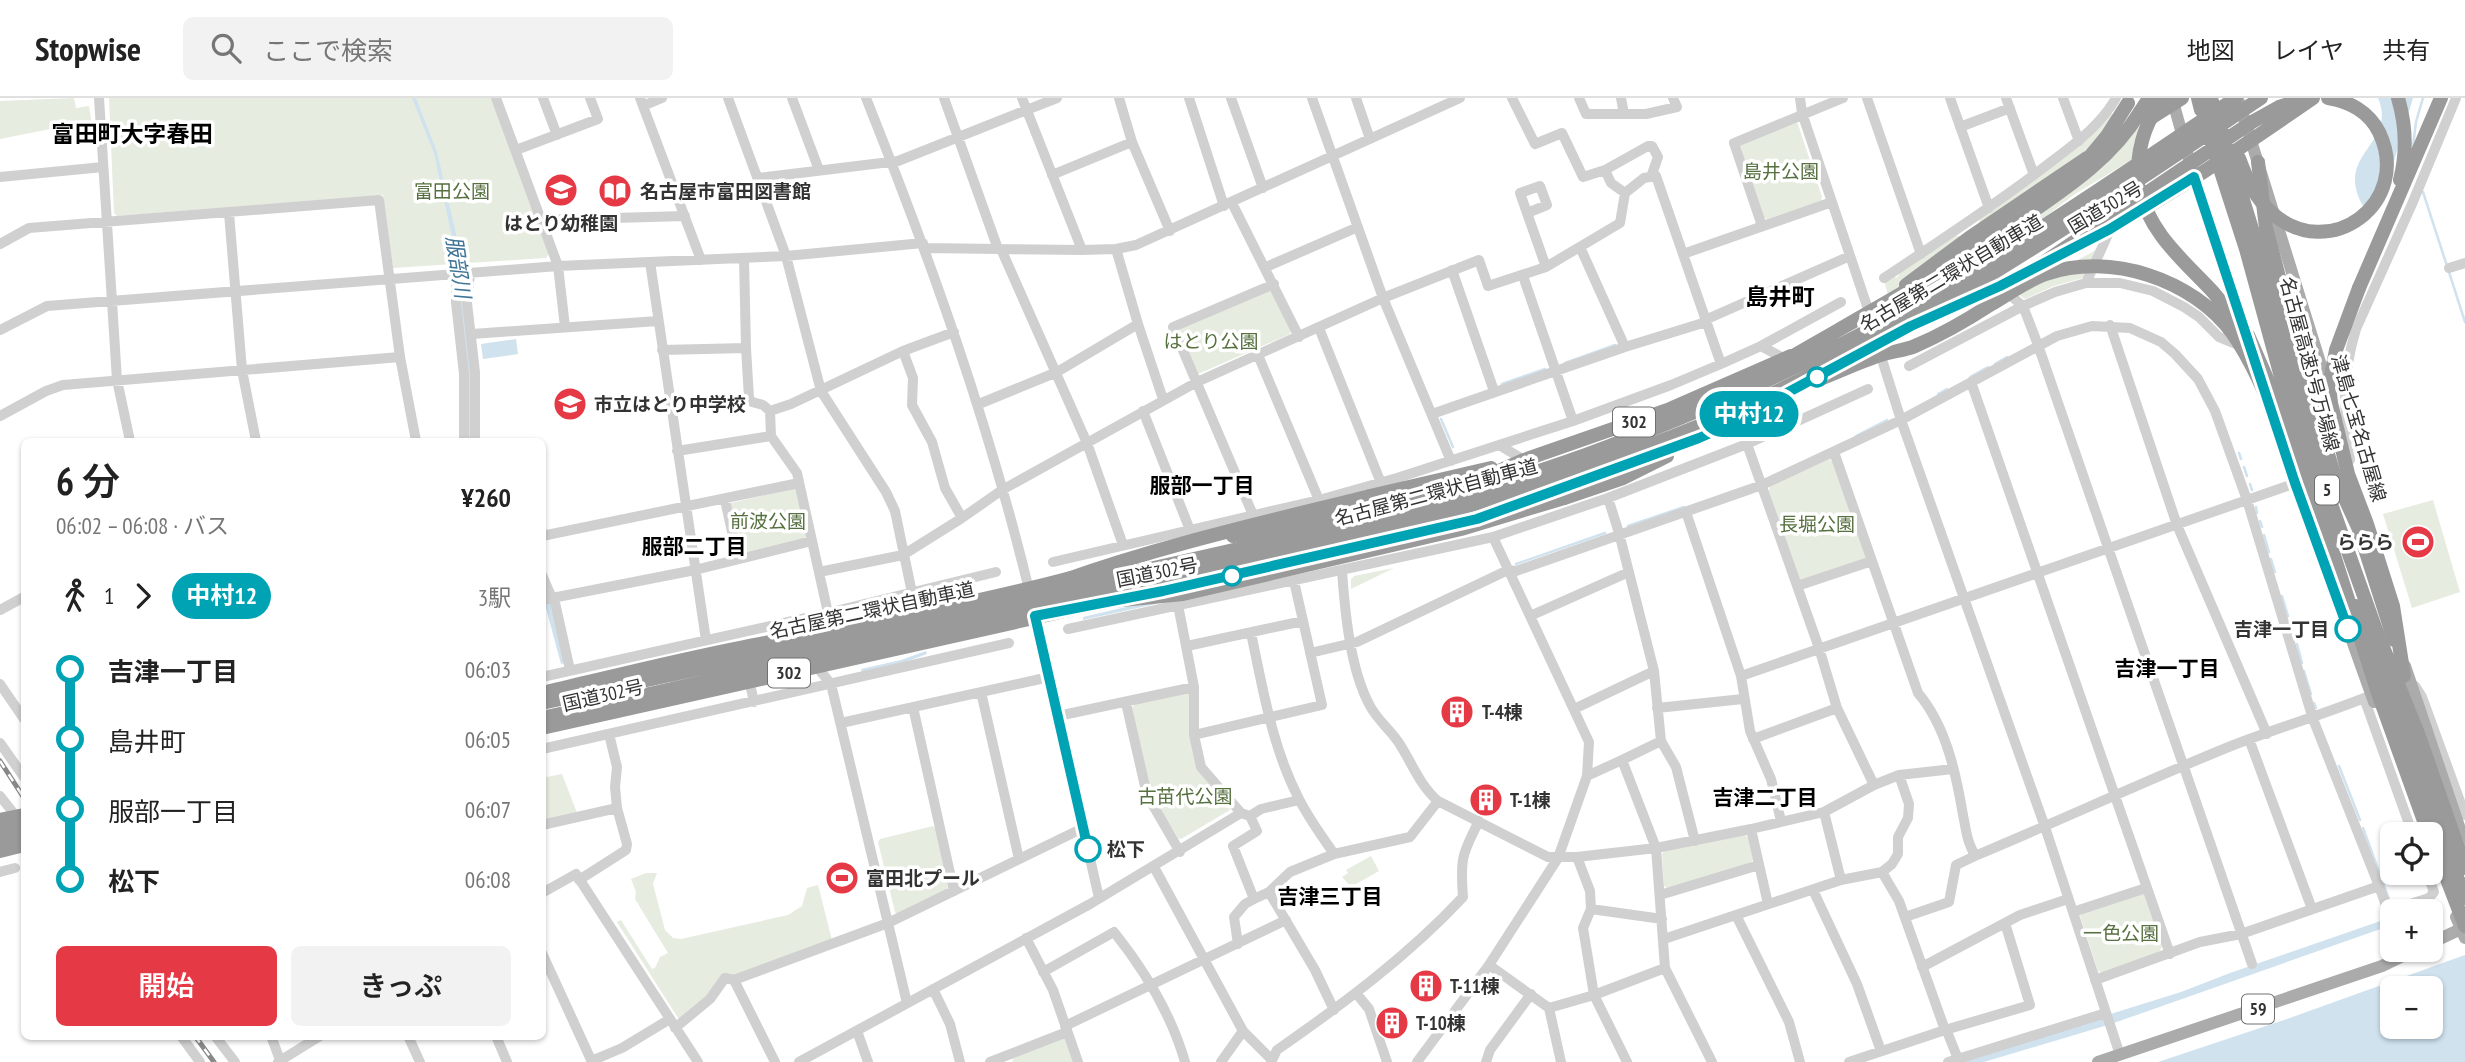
<!DOCTYPE html>
<html lang="ja">
<head>
<meta charset="utf-8">
<style>
  body { margin:0; font-family:"PT Sans Narrow","Noto Sans JP",sans-serif; background:#f2f2f2; color:#222; height:100vh; display:flex; flex-direction:column; font-size:26px; white-space:nowrap }
  * { box-sizing:border-box; margin:0 }
  p { font-size:23px; color:#767676 }
  .icon { flex:none; width:38px; height:38px; fill:none; stroke:currentColor; stroke-width:2; stroke-linecap:round; stroke-linejoin:round }
  .map { position:relative; flex:1; overflow:hidden }
  .drawer { position:absolute; left:21px; top:340px; width:525px; height:602px; display:flex; flex-direction:column; background:#fff; border-radius:10px; box-shadow:0 2px 5px #0004 }
  .drawer>* { flex:none }
  .badge { padding:0 14px; border-radius:23px; font-size:24px; line-height:46px }
  .controls { position:absolute; left:2380px; top:724px; display:grid; gap:14px }
  .controls a { display:grid; place-items:center; width:63px; height:63px; border-radius:10px; background:#fff; box-shadow:0 2px 5px #0004; font-size:35px }
  .map>.badge { position:absolute; translate:-50% -50%; box-shadow:0 0 0 4px #fff }
  .legs { display:flex; align-items:center; gap:10px; height:77px; padding:0 35px; font-size:23px }
  .legs p { margin-inline-start:auto }
  .head { display:flex; align-items:center; justify-content:space-between; height:119px; padding:0 35px }
  h1 { font-size:38px; font-weight:600; line-height:52px }
  .cta { display:flex; gap:14px; margin-top:auto; padding:14px 35px }
  .cta a { flex:1; height:80px; border-radius:10px; background:#e63946; color:#fff; font-size:28px; font-weight:600; line-height:80px; text-align:center }
  .cta a+a { background:#f2f2f2; color:#222 }
  ul { padding:0 35px; list-style:none }
  li { display:flex; align-items:center; gap:24px; height:70px; font-size:26px }
  li i { display:grid; place-items:center; width:10px; height:100%; margin:0 9px; background:currentColor }
  li i::after { content:''; width:18px; height:18px; margin:-9px; border:5px solid; border-radius:50%; background:#fff }
  li p { margin-inline-start:auto }
  li:first-child i { background:linear-gradient(#0000 50%,currentColor 0) }
  li:last-child i { background:linear-gradient(currentColor 50%,#0000 0) }
  header { display:flex; align-items:center; gap:42px; box-sizing:border-box; height:98px; padding:0 35px; background:#fff; border-bottom:2px solid #e0e0e0 }
  header strong { font-size:33px }
  nav { display:flex; gap:38px; margin-inline-start:auto; font-size:24px }
  .search { width:490px; height:63px; background:#f2f2f2; display:flex; align-items:center; gap:18px; box-sizing:border-box; padding:0 24px; border-radius:10px; color:#767676; font-size:26px }
  .map>svg:first-child { display:block }
</style>
</head>
<body>
<header>
<strong>Stopwise</strong>
<div class="search"><svg class="icon" aria-label="search" viewBox="0 0 24 24"><circle cx="10" cy="10" r="6"/><path d="M15 15l6 6"/></svg>ここで検索</div>
<nav><a>地図</a><a>レイヤ</a><a>共有</a></nav>
</header>
<div class="map">
<svg width="2465" height="964" viewBox="0 0 2465 964">
  <rect width="100%" height="100%" fill="#fff"/>
  <path fill="#e6ecdf" d="M74,0l2,10 13,-2 4,26 -28,-6 -65,13v-38z
    M109,0h382l58,156 -3,4 -153,10 -10,-73 -266,21 -3,-3z
    M2110,15l39,15 -15,14 -1,17 -58,35 -29,22 -74,43 8,-42z
    M1797,23l25,76 -1,4 -54,18 -3,-1 -24,-73z
    M1956,138h7l3,6 -78,53 -4,-14 10,-6 2,3 3,-3 -1,-3z
    M2098,151l-15,29 -29,8 -29,13 -8,-6z
    M1269,192l4,2 18,37 -1,5 -92,40 -3,-1 -16,-46z
    M1829,361l3,2 34,97 -2,3 -61,21 -4,-3 -30,-88 1,-5z
    M795,390l2,2 10,45 -2,3 -63,15 -3,-2 -9,-45 1,-3z
    M2433,402l27,92 -48,16 -29,-94z
    M1394,470l-43,21v-10l3,-3z
    M1187,594l3,3 7,74 33,37v4l-49,29 -3,-1 -27,-44 -19,-86 3,-4z
    M562,676l15,39 -34,7 -1,-42z
    M933,728l3,3 12,60 -51,26 -2,-3 -17,-70 2,-3z
    M1744,737l4,2 5,23 -3,3 -81,26 -5,-3 -2,-32 2,-3z
    M1371,758l8,15 -28,16 -9,-10 6,-4 -2,-3z
    M646,775h11l-4,11 12,46 8,8 8,1 107,-24 14,-9 5,-18 11,-3 14,55 -98,36 -54,45 -63,-99 4,-2 31,49 3,-1 5,-11 8,-4 -33,-54 1,-7 -5,-13z
    M2141,794l3,2 18,52 -3,7 -57,20 -4,-2 -18,-55 3,-4z
    M1061,939l4,2 8,23h-61l2,-4z"/>
  <path fill="#cfe2ee" fill-rule="evenodd" d="M412,0h4l21,54 30,129 5,90v70h-5l-9,-176 -24,-112z
    M2378,0h35l-33,109 -17,-1c-30,-53 35,-61 15,-108z
    M516,241l2,15 -35,5 -2,-15z
    M542,488l10,18 13,59 -4,1 -18,-67z
    M1156,502v4l-73,16v-3z
    M926,553l1,3 -24,9 -41,9 -1,-3 40,-9z
    M2392,819v8l-281,99 -127,38h-27l224,-70 49,-19z
    M2465,857v107h-307l129,-43zM2392,891h39v38h-39z"/>
  <g fill="none" stroke-linecap="round" stroke-linejoin="round">
    <path stroke="#cfe2ee" stroke-width="2.5" d="M2413,48l3,-24 7,-24
      M2423,94l24,74
      M2449,174l16,50
      M1565,265l50,-18
      M1995,266l12,-7
      M1970,279l18,-10
      M1502,286l43,-15
      M1938,296l9,-5
      M1441,321l12,28
      M1856,338l31,-16
      M2239,355l2,6
      M2244,369l3,9
      M2250,386l2,6
      M2256,409l1,6
      M2260,423l2,6
      M1628,428l56,-19
      M2264,437l5,17
      M2271,461l4,13
      M1516,466l89,-31
      M2282,498l6,20
      M2291,526l1,5
      M2297,546l5,19
      M2304,573l7,23
      M2314,605l2,5
      M2339,668l21,54
      M2363,730l27,74"/>
    <path stroke="#d0d0d0" stroke-width="10" d="M99,0l18,282 13,61
      M496,0l62,168 7,61
      M543,0l14,37
      M640,0l61,162
      M728,0l58,158 35,135 65,101 9,19 17,82 27,14
      M792,0l27,72
      M866,0c65,163 123,325 164,496
      M944,0l54,151
      M1022,0l60,152
      M1119,0l13,44 38,89
      M1189,0l35,108
      M1231,0l32,90
      M1312,0l71,200 68,163
      M1356,0l14,41
      M1512,0l23,46 27,-11 21,44 22,-7 6,13 14,10
      M1579,0l7,16h60l31,-7 -4,-9
      M1621,0l3,16
      M1800,0l2,15 68,202
      M1867,0l54,156
      M1950,0l39,110
      M2006,0l28,77
      M2063,0l16,43
      M643,8l19,-8
      M1960,29l50,-19
      M516,52l82,-31 -8,-21
      M1605,72l43,-24h4l6,11 -7,20
      M1052,77l80,-33
      M0,79l103,-10
      M759,80l139,-17 159,-63
      M1232,105l67,134
      M229,115l13,157 14,71
      M1527,115l20,-8 -7,-19 -20,7 26,74
      M542,122l143,-4
      M1762,128l-28,-83 109,-45
      M0,146l29,-16 350,-28 21,157 16,84
      M1580,149l45,100
      M924,150l158,2 34,-1 20,-4 324,-147
      M1001,151l86,194 36,102
      M1116,151l22,75
      M1683,156l149,-52
      M744,160l2,90
      M650,164l56,378
      M1266,169l92,-40
      M2449,170l16,-5
      M1452,172l42,121
      M470,175l-3,30 8,69v69
      M456,176v29l8,71v67
      M1523,178l50,145
      M1884,180c54,-36 108,-71 159,-110 27,-21 56,-40 73,-70
      M2086,185l24,-53
      M2005,193l18,15 15,39 214,619
      M1705,222l145,-64
      M2110,227l67,200 90,209
      M1319,230l62,155
      M0,232l47,-24 511,-40 228,-10 137,-13
      M472,236l186,-13
      M1761,248l24,13
      M662,252l84,-2 3,50 3,4 11,3 7,6
      M1879,252l22,70 144,407 75,228
      M903,253l10,27 -1,27 20,37 13,46 17,30
      M1258,257l61,145
      M1909,268l114,-60 32,-14 31,-9h34l33,8 31,16 15,10 20,20 22,9
      M1971,284l199,572
      M979,306l78,-32 81,-48 25,75
      M770,313l1,25 26,37 31,140
      M770,313l21,-7 112,-53 51,-19
      M1143,313l47,119
      M1432,316l193,-67 81,-25
      M0,318l46,-25 17,-6 337,-28
      M1770,336l14,-39
      M1747,346l72,204 18,60 37,77
      M1499,347l25,15
      M677,353l94,-15
      M1834,354l84,241c28,33 38,80 45,122 4,19 3,23 12,41 86,-36 170,-75 256,-110 46,-18 94,-32 141,-51
      M2350,362c-6,-51 -9,-81 6,-131l56,-125 44,-106
      M1608,400l11,35 35,138 7,70 15,26 19,74
      M725,402l13,59
      M1686,414l55,164 9,55 21,48 10,42
      M1253,417l-80,-188 101,-43
      M542,438l257,-53
      M1053,464l266,-62 78,-22 176,-57 98,-36 50,-21 40,-18 80,-44
      M1342,473c3,41 8,97 27,133 7,15 21,25 30,39 13,20 21,43 39,58l110,56h29l79,-9 95,-19 73,-17 50,-27 25,-10 54,-6
      M819,474l84,-17 59,-37 40,-28 195,-108 186,-84 96,-38 9,26 58,-19 74,-44 5,-30 19,-15 12,-2 65,188
      M542,477l10,23
      M1797,488l75,-25
      M554,500l16,72
      M542,502l153,-30 117,-29
      M1178,507l16,82v48l7,32 40,46 9,3 7,15 -24,15 21,53 15,-7 46,78 19,40
      M0,512l24,-13
      M1034,514l65,286
      M1530,518l99,-44
      M1068,531l425,-92 115,-39 139,-54 121,-55
      M1251,535c12,56 21,114 48,166 10,20 23,37 35,55l76,-17 28,-36
      M1187,548l116,-25
      M1310,555l47,-11 151,-72 8,1 246,-86 139,-65 156,-84 35,-10 38,2 31,14 14,12 23,25 17,32 32,89 66,219 66,167 -138,48 -41,8 -105,38
      M817,569l14,17 76,319
      M748,577l6,27
      M1741,578l555,-193
      M542,579l286,-64 168,-41
      M0,586l24,35
      M2415,588l7,11 43,118
      M981,594l38,167
      M2364,600l49,137
      M1126,605l21,92 33,57
      M913,609l41,184
      M1657,610l86,-9
      M1574,611l80,-38
      M1058,618l136,-29
      M841,625l208,-46
      M1194,637l128,-30 -28,-124
      M1753,641l84,-31
      M2249,641l63,170
      M1661,643l-39,19 34,88 9,120 47,94
      M0,645l24,34
      M542,651l467,-106
      M1587,678l35,-16
      M0,698l19,24
      M1824,714l17,68
      M1250,718l11,-7 38,-9
      M542,727l75,-17 -2,-21 2,-20 -8,-33
      M1751,731l17,75
      M1577,759l13,34 1,18 -8,19 11,67 33,67
      M1154,769l89,164
      M0,774l15,-4
      M1882,774l17,29 46,129
      M579,782l47,-30 1,-6 -10,-36
      M2379,788l9,25 41,-13 5,-6 -7,-19
      M1813,792l44,94 24,67
      M1269,794l21,-20 44,-18
      M542,795l34,-19 122,188
      M1660,797l99,-30
      M1591,811l71,10
      M2073,814l73,-24
      M1736,817l53,107 11,40
      M1905,819l44,-15 7,-37 19,-9
      M1026,840l27,52 25,72
      M1664,841l177,-59 41,-8 10,-8 6,-10v-17l10,-19 1,-14 -10,-29
      M1238,846l-4,-27 11,-13 9,-5
      M542,855l50,109
      M1489,867l60,43 12,54
      M1922,869l98,-52 48,-16
      M1043,874l71,-40c31,39 57,81 71,130
      M933,891l17,35 10,38
      M1356,895l13,16 18,53
      M1549,910l45,-13 71,-27
      M1065,928l221,-106
      M675,930l35,-29 15,-21 9,2
      M1946,931l12,30
      M857,933l11,31
      M181,938l19,26
      M215,938l20,26
      M271,938l9,24
      M408,938l12,26
      M496,938l11,26
      M591,963l31,-13 48,-29
      M278,964l42,-26
      M775,964l-41,-82 154,-57 195,-95
      M799,964l291,-158 151,-91
      M990,964l77,-30
      M1221,964l22,-31 29,29
      M1271,964l6,-12c66,-46 131,-94 186,-153 -3,-38 -1,-43 16,-76
      M1417,964l72,-97 69,-107 29,-82 2,-34 -96,-205
      M1486,964l4,-12 41,-56
      M1849,964l96,-32 85,-25 -25,-82
      M1948,964l158,-49"/>
    <path stroke="#ababab" stroke-width="12" d="M2172,0l22,79 52,154
      M2239,4l89,286
      M2334,492l40,112
      M2405,568l60,178
      M2456,819l9,21
      M2431,845l34,-16
      M2098,964l284,-96 33,-16"/>
    <path stroke="#9a9a9a" stroke-width="14" d="M2198,0l3,12
      M2211,0l2,7
      M2398,0c8,27 9,55 2,82
      M2140,14l9,-14
      M2149,21l33,-21
      M2252,24l27,-15 28,-9
      M2258,64l8,66 47,177 22,72 23,50 36,113
      M2071,152c84,-44 164,-98 242,-152
      M1906,187l63,-47 118,-80
      M2359,190l82,-190
      M1926,221l106,-49
      M2248,237l44,101
      M2295,374l46,125
      M1370,398l121,-28
      M1564,400l59,-20 44,-22
      M1483,418l215,-78 93,-47
      M1233,438l85,-14 156,-40 50,-22 146,-51 121,-53
      M2356,508l49,125 52,146
      M542,595c68,-16 135,-33 202,-46 109,-21 220,-41 327,-69
      M542,630l563,-126
      M0,722l24,-5
      M0,743l24,-6
      M0,753l24,-6"/>
    <defs>
      <path id="rail" d="M0,663l24,37
        M195,938l19,26"/>
    </defs>
    <use href="#rail" stroke="#888" stroke-width="5"/>
    <use href="#rail" stroke="#fff" stroke-width="2.5" stroke-dasharray="8" stroke-linecap="butt"/>
    <path stroke="#9a9a9a" stroke-width="14" d="M2218,21l39,126 64,231 54,151 44,109 46,132
      M2206,27l40,124 60,219 73,228 50,139
      M2239,60c7,20 16,40 33,55 57,51 141,-10 107,-81 -10,-20 -30,-31 -51,-34
      M2138,70c1,-26 10,-50 26,-70
      M2078,73l29,-35 21,-33
      M2139,90c11,46 43,71 74,104 13,15 25,31 35,48
      M2022,179l230,-155
      M2359,190l-23,62 -7,35 2,18 17,71 19,50 26,82 11,70
      M1781,265c81,-47 164,-92 242,-145 45,-31 88,-59 117,-106
      M1820,281c21,-8 43,-19 64,-25 11,-3 22,-4 31,-8 26,-11 52,-26 75,-41 19,-11 36,-24 56,-31 64,-22 147,5 187,60 22,32 36,69 51,105
      M2282,333l13,41
      M1062,483c101,-36 204,-59 308,-85
      M1092,505l91,-9 278,-65 103,-31
      M542,605c211,-47 423,-92 634,-140 145,-33 292,-63 431,-116 99,-38 199,-81 291,-133 117,-65 227,-142 338,-216
      M542,620c223,-51 447,-98 670,-150 72,-17 145,-32 217,-51 98,-27 195,-59 289,-99 194,-83 368,-203 543,-320
      M0,730l24,-5
      M2431,740l34,88
      M2457,779l8,21"/>
  </g>
  <g fill="none" stroke-linecap="round" stroke-linejoin="round">
    <defs>
      <path id="line-1" d="M1088,751l-53,-233 128,-25 314,-72 222,-81 23,-10 189,-102 89,-40 110,-57 84,-52 101,306 53,146"/>
    </defs>
    <use href="#line-1" stroke="#fff" stroke-width="16"/>
    <use href="#line-1" stroke="#00a3b4" stroke-width="10"/>
  </g>
  <defs>
    <symbol id="school-disc" viewBox="-11 -11 22 22"><circle r="9.5" fill="#e63946" stroke="#fff"/><path d="M0-5L7-2L0 1L-7-2ZM-4 1L0 2.5L4 1V4Q0 6-4 4Z" fill="#fff"/></symbol>
    <symbol id="library-disc" viewBox="-11 -11 22 22"><circle r="9.5" fill="#e63946" stroke="#fff"/><path d="M-6-4Q-3-5.5-.7-3.5V5Q-3 3-6 4ZM6-4Q3-5.5 .7-3.5V5Q3 3 6 4Z" fill="#fff"/></symbol>
    <symbol id="stadium-disc" viewBox="-11 -11 22 22"><circle r="9.5" fill="#e63946" stroke="#fff"/><path d="M0-5a6.5 5 0 1 0 0 10a6.5 5 0 1 0 0-10ZM-3.5-1.8h7v3.6h-7Z" fill="#fff"/></symbol>
    <symbol id="building-disc" viewBox="-11 -11 22 22"><circle r="9.5" fill="#e63946" stroke="#fff"/><path d="M-4-6H4V6H1V3H-1V6H-4ZM-2.5-4.3h1.7v1.8h-1.7ZM.8-4.3h1.7v1.8H.8ZM-2.5-1h1.7V.8h-1.7ZM.8-1h1.7V.8H.8Z" fill="#fff"/></symbol>
  </defs>
  <g fill-rule="evenodd">
    <use href="#school-disc" x="542" y="73" width="38" height="38"/>
    <use href="#library-disc" x="596" y="74" width="38" height="38"/>
    <use href="#school-disc" x="551" y="287" width="38" height="38"/>
    <use href="#stadium-disc" x="2399" y="425" width="38" height="38"/>
    <use href="#building-disc" x="1438" y="595" width="38" height="38"/>
    <use href="#building-disc" x="1467" y="683" width="38" height="38"/>
    <use href="#stadium-disc" x="823" y="761" width="38" height="38"/>
    <use href="#building-disc" x="1407" y="869" width="38" height="38"/>
    <use href="#building-disc" x="1373" y="906" width="38" height="38"/>
  </g>
  <g fill="#fff" stroke="#00a3b4" stroke-width="3.5">
    <circle cx="1817" cy="279" r="9"/>
    <circle cx="1232" cy="478" r="9"/>
    <circle cx="2348" cy="531" r="12"/>
    <circle cx="1088" cy="751" r="12"/>
  </g>
  <g text-anchor="middle" stroke-width="7" stroke-linejoin="round" paint-order="stroke">
    <g fill="#fff" stroke="#707070" stroke-width="2">
      <rect x="1613" y="309.5" width="42" height="29" rx="5"/>
      <rect x="2315" y="377.5" width="24" height="29" rx="5"/>
      <rect x="768" y="560.5" width="42" height="29" rx="5"/>
      <rect x="2242" y="896.5" width="32" height="29" rx="5"/>
    </g>
    <g font-size="18" font-weight="bold" fill="#333">
      <text x="1634" y="330">302</text>
      <text x="2327" y="398">5</text>
      <text x="789" y="581">302</text>
      <text x="2258" y="917">59</text>
    </g>
    <g font-size="19" fill="#56703f" stroke="#fff">
      <text x="1781" y="80">島井公園</text>
      <text x="452" y="100">富田公園</text>
      <text x="1211" y="250">はとり公園</text>
      <text x="768" y="430">前波公園</text>
      <text x="1817" y="433">長堀公園</text>
      <text x="1185" y="705">古苗代公園</text>
      <text x="2121" y="842">一色公園</text>
    </g>
    <g font-size="19" font-weight="bold" fill="#333" stroke="#fff" text-anchor="start">
      <text x="640" y="100">名古屋市富田図書館</text>
      <text x="561" y="132" text-anchor="middle">はとり幼稚園</text>
      <text x="594" y="313">市立はとり中学校</text>
      <text x="2394" y="451" text-anchor="end">ららら</text>
      <text x="1482" y="621">T-4棟</text>
      <text x="1510" y="709">T-1棟</text>
      <text x="866" y="787">富田北プール</text>
      <text x="1450" y="895">T-11棟</text>
      <text x="1416" y="932">T-10棟</text>
    </g>
    <g font-size="19" fill="#333" stroke="#fff">
      <text transform="translate(2105 109) rotate(-31)" y="7">国道302号</text>
      <text transform="translate(1951 175) rotate(-31)" y="7">名古屋第二環状自動車道</text>
      <text transform="translate(2310 266) rotate(75)" y="7">名古屋高速5号万場線</text>
      <text transform="translate(2359 330) rotate(74)" y="7">津島七宝名古屋線</text>
      <text transform="translate(1436 394) rotate(-15)" y="7">名古屋第二環状自動車道</text>
      <text transform="translate(1157 474) rotate(-11)" y="7">国道302号</text>
      <text transform="translate(872 512) rotate(-12)" y="7">名古屋第二環状自動車道</text>
      <text transform="translate(603 597) rotate(-13)" y="7">国道302号</text>
    </g>
    <g font-size="19" font-weight="bold" fill="#333" stroke="#fff" text-anchor="end">
      <text x="2329" y="538">吉津一丁目</text>
      <text x="1107" y="758" text-anchor="start">松下</text>
    </g>
    <g font-size="21" font-style="italic" fill="#3f7597" stroke="#fff">
      <text transform="translate(458 169) rotate(81)" y="7">服部川</text>
    </g>
    <g font-size="21" font-weight="bold" fill="#000" stroke="#fff">
      <text x="1202" y="395">服部一丁目</text>
      <text x="694" y="456">服部二丁目</text>
      <text x="2167" y="578">吉津一丁目</text>
      <text x="1765" y="707">吉津二丁目</text>
      <text x="1330" y="806">吉津三丁目</text>
    </g>
    <g font-size="23" font-weight="bold" fill="#000" stroke="#fff">
      <text x="132" y="44">富田町大字春田</text>
      <text x="1780" y="207">島井町</text>
    </g>
  </g>
</svg>
<div class="controls">
<a><svg class="icon" aria-label="locate" viewBox="0 0 24 24"><circle cx="12" cy="12" r="6"/><path d="M12 2v4M12 18v4M2 12h4M18 12h4"/></svg></a>
<a>+</a>
<a>−</a>
</div>
<b class="badge" style="left:1749px;top:316px;background:#00a3b4;color:#fff">中村12</b>
<section class="drawer">
<div class="head"><div><h1>6 分</h1><p>06:02 – 06:08 · バス</p></div><b>¥260</b></div>
<div class="legs"><svg class="icon" aria-label="walk" viewBox="0 0 24 24"><circle cx="13" cy="4" r="2"/><path d="M13 8l-2 6 4 7M11 14l-3 7M7 12l3-4h3l4 4"/></svg>1<svg class="icon" aria-label="forward" viewBox="0 0 24 24"><path d="M9 5l7 7-7 7"/></svg><b class="badge" style="background:#00a3b4;color:#fff">中村12</b><p>3駅</p></div>
<ul>
<li><i style="color:#00a3b4"></i><b>吉津一丁目</b><p>06:03</p></li>
<li><i style="color:#00a3b4"></i><span>島井町</span><p>06:05</p></li>
<li><i style="color:#00a3b4"></i><span>服部一丁目</span><p>06:07</p></li>
<li><i style="color:#00a3b4"></i><b>松下</b><p>06:08</p></li>
</ul>
<div class="cta"><a>開始</a><a>きっぷ</a></div>
</section>
</div>
</body>
</html>
